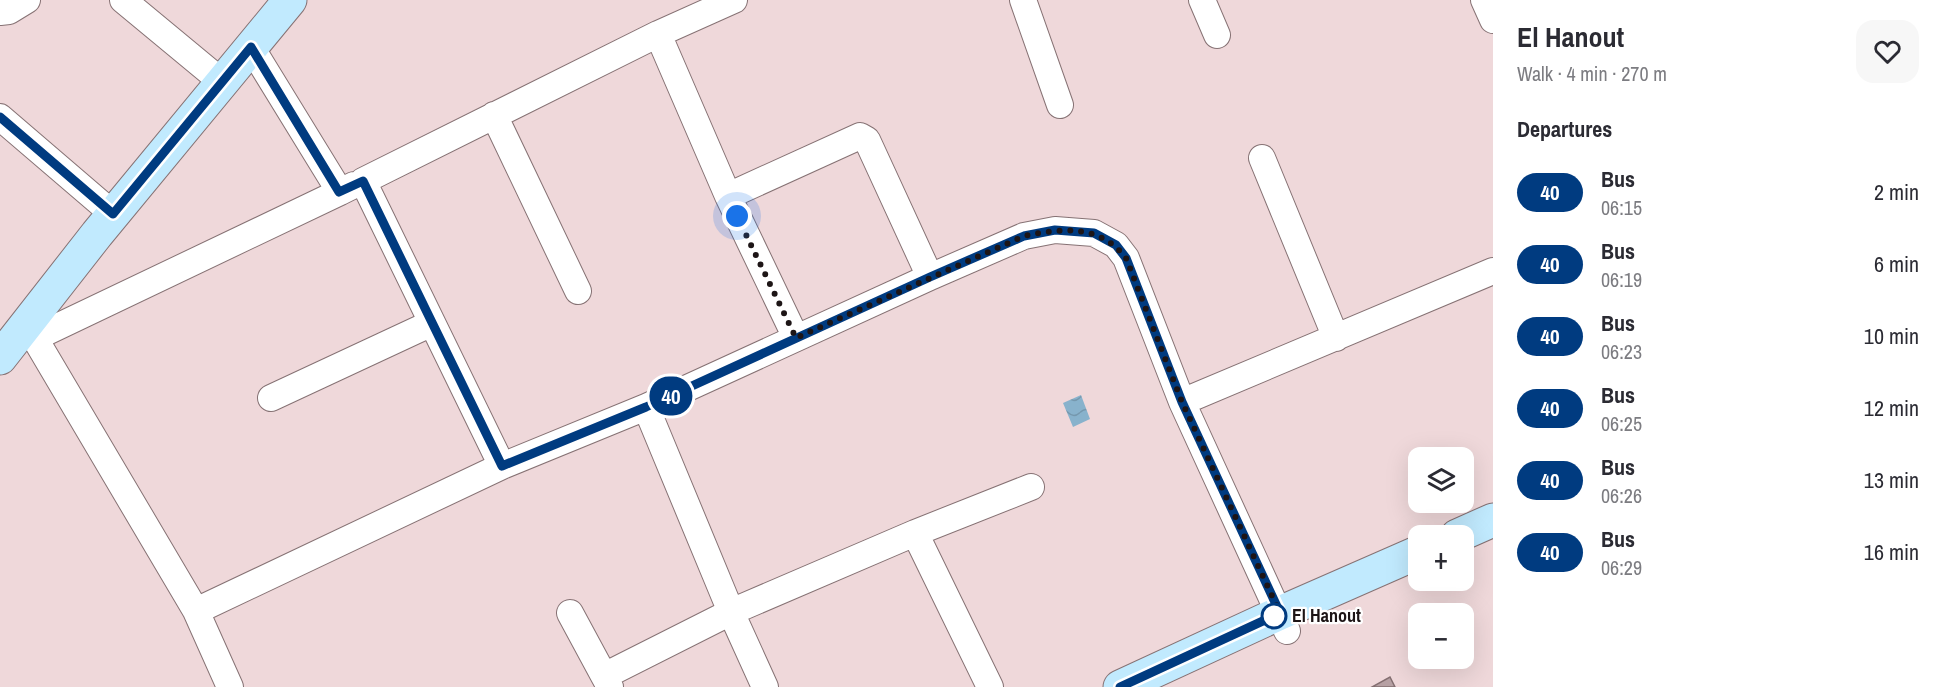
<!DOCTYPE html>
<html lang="en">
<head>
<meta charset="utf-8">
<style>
  body { margin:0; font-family:"Archivo Narrow",sans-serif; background:#f7f7f7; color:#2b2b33; height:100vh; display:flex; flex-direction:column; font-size:22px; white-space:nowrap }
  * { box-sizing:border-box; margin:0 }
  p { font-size:20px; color:#7c7c81 }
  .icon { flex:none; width:33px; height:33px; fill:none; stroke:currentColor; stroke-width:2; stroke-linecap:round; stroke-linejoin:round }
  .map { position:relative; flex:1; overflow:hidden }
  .panel { display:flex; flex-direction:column; background:#fff; width:450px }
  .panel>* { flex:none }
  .badge { padding:0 12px; border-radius:20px; font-size:21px; line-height:39px }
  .tools { position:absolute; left:1408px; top:447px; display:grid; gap:12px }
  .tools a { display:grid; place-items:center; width:66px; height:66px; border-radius:12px; background:#fff; box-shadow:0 6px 24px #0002; font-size:30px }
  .you { position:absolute; width:30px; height:30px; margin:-15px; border:4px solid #fff; border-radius:50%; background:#1a73e8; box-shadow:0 0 0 9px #1a73e833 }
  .map>.badge { position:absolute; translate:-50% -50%; box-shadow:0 0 0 3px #fff }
  h2 { padding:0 24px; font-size:22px; line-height:54px }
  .round { display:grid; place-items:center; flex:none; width:63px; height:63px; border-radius:18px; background:#f7f7f7 }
  .headline { display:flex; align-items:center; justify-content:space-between; height:102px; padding:0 24px }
  h1 { font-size:28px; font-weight:700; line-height:45px }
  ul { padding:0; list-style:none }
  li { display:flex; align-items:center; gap:18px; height:72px; padding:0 24px }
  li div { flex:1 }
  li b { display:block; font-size:22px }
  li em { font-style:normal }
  li .badge { min-width:66px; font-weight:700; text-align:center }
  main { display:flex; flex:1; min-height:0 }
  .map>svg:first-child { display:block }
</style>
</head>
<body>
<main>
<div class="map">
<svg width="1493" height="687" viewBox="0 0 1493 687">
  <defs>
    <pattern id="water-waves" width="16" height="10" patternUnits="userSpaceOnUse" patternTransform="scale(1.5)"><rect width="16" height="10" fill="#88b2cc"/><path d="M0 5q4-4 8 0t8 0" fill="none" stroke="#7598ae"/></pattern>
  </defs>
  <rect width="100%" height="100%" fill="#efd8da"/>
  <path fill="url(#water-waves)" d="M1081,395l9,24 -17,8 -10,-24z"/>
  <path fill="#b6a0a3" stroke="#836e70" stroke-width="1.5" d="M1390,677l5,10h-23z"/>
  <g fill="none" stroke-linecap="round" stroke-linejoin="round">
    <defs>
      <path id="street" d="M123,0l99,82
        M1023,0l37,105
        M1202,0l15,35
        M1484,0l9,20
        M0,12l9,-1 18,-11
        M658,34l70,162 68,142
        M251,47l89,145 14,-7
        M494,115l84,176
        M0,117l113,97
        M1262,158l74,180
        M728,196l132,-60 7,4 63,137
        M27,325l169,286 34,76
        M34,338l306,-146
        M271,398l161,-75
        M1182,402l311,-131
        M646,407l85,205 34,75
        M502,466l-139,-285 295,-147 76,-34
        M915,533l75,154
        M196,611l306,-145 144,-59 284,-130 94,-41 31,-6 39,3 22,12 10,13 56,144 105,229
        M570,613l34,63
        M610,687l-6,-11 127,-64 184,-79 116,-46"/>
      <path id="secondary" d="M0,358l97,-124 193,-234
        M1457,536l36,-16
        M1120,687l160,-74 139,-61"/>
    </defs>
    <use href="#street" stroke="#867274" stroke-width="28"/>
    <use href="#secondary" stroke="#867274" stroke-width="35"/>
    <use href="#street" stroke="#fff" stroke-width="26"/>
    <use href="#secondary" stroke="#c1eafe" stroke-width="33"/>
  </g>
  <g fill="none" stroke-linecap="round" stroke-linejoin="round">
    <defs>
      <path id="line" d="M0,117l113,97 138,-167 88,145 24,-11 139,285 144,-59 284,-130 94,-41 31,-6 39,3 22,12 10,13 56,144 98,211 -160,74"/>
    </defs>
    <use href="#line" stroke="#fff" stroke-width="14"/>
    <use href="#line" stroke="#003b80" stroke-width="9"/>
    <path stroke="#1d1516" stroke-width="6" stroke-dasharray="0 10.8" d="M737,216l59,122 228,-102c39,-8 75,-12 102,22l56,144 98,211 -6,3"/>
  </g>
  <circle fill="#fff" stroke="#003b80" stroke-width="3" cx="1274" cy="616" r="12"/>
  <g text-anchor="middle" stroke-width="4.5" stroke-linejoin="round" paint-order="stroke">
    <g font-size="18" font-weight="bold" fill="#1d1516" stroke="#fff" text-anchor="start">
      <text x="1292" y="622">El Hanout</text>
    </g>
  </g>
</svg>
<div class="tools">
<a><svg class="icon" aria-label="layers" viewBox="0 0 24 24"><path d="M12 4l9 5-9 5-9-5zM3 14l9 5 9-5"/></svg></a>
<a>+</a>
<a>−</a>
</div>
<div class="you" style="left:737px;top:216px"></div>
<b class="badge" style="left:671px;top:396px;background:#003b80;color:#fff">40</b>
</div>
<section class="panel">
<div class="headline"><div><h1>El Hanout</h1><p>Walk · 4 min · 270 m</p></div><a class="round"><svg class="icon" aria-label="heart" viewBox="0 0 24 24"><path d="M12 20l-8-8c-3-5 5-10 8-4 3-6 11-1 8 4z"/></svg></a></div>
<h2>Departures</h2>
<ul>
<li><span class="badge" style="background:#003b80;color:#fff">40</span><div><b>Bus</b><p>06:15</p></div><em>2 min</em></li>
<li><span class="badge" style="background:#003b80;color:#fff">40</span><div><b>Bus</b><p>06:19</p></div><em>6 min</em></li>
<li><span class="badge" style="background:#003b80;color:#fff">40</span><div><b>Bus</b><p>06:23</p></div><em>10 min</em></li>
<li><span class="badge" style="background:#003b80;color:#fff">40</span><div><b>Bus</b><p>06:25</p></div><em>12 min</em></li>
<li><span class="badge" style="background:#003b80;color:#fff">40</span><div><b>Bus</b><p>06:26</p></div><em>13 min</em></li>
<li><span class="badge" style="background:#003b80;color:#fff">40</span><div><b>Bus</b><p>06:29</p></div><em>16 min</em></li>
</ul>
</section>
</main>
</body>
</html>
